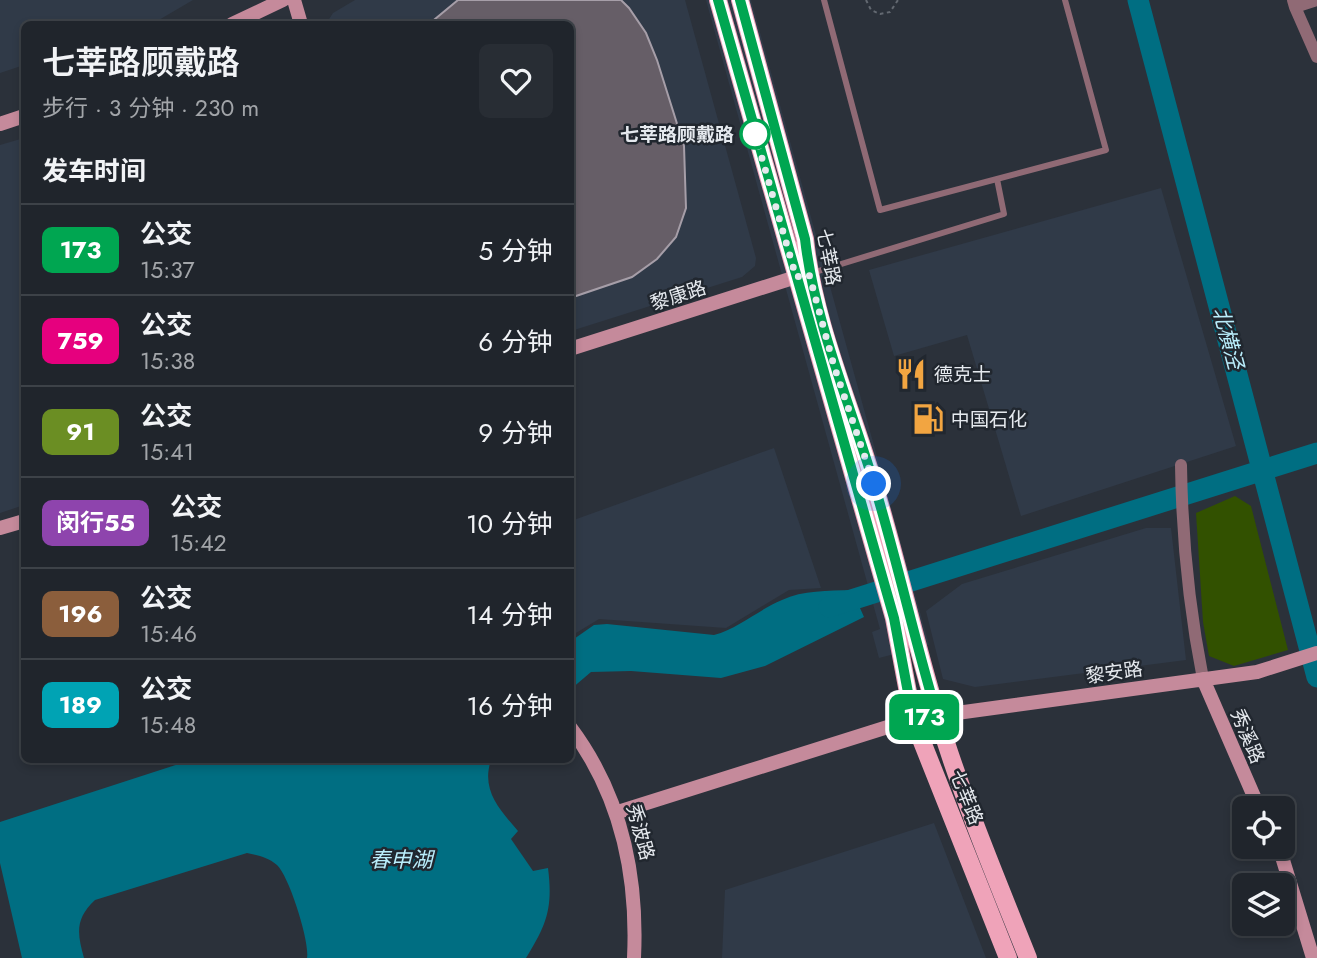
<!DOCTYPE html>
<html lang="zh">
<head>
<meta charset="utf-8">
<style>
  body { margin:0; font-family:Jost,"Noto Sans SC",sans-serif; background:#282d34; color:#f1f3f6; height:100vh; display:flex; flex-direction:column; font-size:26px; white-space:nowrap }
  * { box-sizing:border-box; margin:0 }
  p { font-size:23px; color:#a2a5a9 }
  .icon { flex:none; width:38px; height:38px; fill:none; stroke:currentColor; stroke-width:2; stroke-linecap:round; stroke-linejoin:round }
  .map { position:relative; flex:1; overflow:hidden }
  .panel { position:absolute; left:21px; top:21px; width:553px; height:742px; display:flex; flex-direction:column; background:#20252c; border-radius:10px; box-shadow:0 4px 10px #0003,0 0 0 2px #3d4248 }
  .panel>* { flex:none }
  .badge { padding:0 14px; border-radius:10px; font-size:24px; line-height:46px }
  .controls { position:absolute; left:1232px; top:796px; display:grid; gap:14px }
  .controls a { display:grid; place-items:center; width:63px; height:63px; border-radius:10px; background:#20252c; box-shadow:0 4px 10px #0003,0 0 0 2px #3d4248; font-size:35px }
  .you { position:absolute; width:35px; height:35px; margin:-18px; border:5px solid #fff; border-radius:50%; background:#1a73e8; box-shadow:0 0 0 10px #1a73e833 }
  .map>.badge { position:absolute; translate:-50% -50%; box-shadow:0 0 0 4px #fff }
  h2 { padding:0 21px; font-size:26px; line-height:63px }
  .round { display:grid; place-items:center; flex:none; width:74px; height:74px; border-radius:10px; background:#282d34 }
  .summary { display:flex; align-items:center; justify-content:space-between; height:119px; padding:0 21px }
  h1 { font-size:33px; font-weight:600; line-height:52px }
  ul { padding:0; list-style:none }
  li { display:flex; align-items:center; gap:21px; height:91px; padding:0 21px; border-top:2px solid #3d4248 }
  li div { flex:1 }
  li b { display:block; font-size:26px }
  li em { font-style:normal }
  li .badge { min-width:77px; font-weight:700; text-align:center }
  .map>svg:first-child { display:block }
</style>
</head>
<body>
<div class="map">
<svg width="1317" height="958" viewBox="0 0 1317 958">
  <rect width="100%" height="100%" fill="#2b313a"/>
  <path fill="#303a48" d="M0,0h193l-41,24h-128v41l-24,8z
    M355,0h330l71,258 -1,8 -13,11 -171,54 -1,-307h-244l7,-11z
    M706,0h45l178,645 -50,13 -7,-26 8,-3z
    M24,138v367l-24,8v-368z
    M1161,188l75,258 -215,70 -54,-181 -73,21 -25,-86z
    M774,448l47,140 -32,2 -63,38 -127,-9 -28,17v-115z
    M1146,528h25l15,132 -211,27 -32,-8 -17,-68 36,-27z
    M934,823l52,135h-264l3,-68z"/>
  <path fill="#325100" d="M1235,496l16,10 37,144 -54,16 -25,-10 -6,-34 -7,-109z"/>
  <path fill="#006e82" d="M852,590l12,27 -99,49 -44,12 -90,-7 -40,1 -20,17v-48l23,-16 13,-1 107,11c25,-7 44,-25 68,-35 21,-10 46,-9 70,-10z
    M191,760h300c-10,30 8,49 27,71l-7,8 22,32 15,-3c5,40 -1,56 -22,90h-219c3,-16 -18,-82 -30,-93 -9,-8 -20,-10 -30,-12l-152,47c-20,19 -18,33 -11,58h-62l-22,-95v-41z"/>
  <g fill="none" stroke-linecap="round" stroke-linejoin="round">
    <path stroke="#006e82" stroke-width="21" d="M1138,0l179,677
      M829,607l488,-154"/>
  </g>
  <path fill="#665e67" stroke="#a69ea8" stroke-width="2" d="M458,0h163l8,8 17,25 11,27 27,86 2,62 -10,29 -19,22 -25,18 -62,21v-274h-141z"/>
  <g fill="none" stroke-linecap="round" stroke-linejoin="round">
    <path stroke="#636971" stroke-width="2" stroke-dasharray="3.5 3.5" stroke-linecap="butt" d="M866,0l5,10 9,4 10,-2 8,-12"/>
    <path stroke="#906a75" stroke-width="6" d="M824,0l56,210 226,-60 -41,-150
      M812,273l192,-59 -7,-35"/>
    <path stroke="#906a75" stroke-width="12" d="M1293,0l2,7 22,-7
      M1295,7l22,50
      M1181,465c1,72 8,143 22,214"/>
    <path stroke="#c58a9b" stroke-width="14" d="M294,0l7,24
      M232,24l51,-24
      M0,124l24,-8
      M570,349l226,-72
      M0,528l24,-7
      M1203,679l56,129
      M570,727c51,68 68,147 64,231
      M618,812l295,-93 344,-47 60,-19
      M1279,847l34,111"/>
    <path stroke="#efa3b9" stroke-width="18" d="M718,0l176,618 19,101 95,239
      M740,0l65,239c9,85 45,164 69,245 23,76 40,154 63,230 25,83 59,164 91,244"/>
  </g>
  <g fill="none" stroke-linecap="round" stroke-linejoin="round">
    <defs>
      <path id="line" d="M718,0l176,618 19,101 24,-4c-23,-77 -40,-155 -63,-231 -24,-81 -59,-160 -69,-245l-65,-239"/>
    </defs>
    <use href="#line" stroke="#fff" stroke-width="16"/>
    <use href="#line" stroke="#00a651" stroke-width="10"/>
    <path stroke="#e5e9ee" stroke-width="7" stroke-dasharray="0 12.6" d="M755,134l41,143 13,-3 25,92 40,118"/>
  </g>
  <defs>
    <symbol id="restaurant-bare" viewBox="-9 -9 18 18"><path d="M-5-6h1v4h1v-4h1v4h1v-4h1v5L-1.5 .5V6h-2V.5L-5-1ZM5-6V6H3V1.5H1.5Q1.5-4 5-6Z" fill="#f2a541" stroke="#21272f" stroke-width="2.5" paint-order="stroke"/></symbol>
    <symbol id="fuel-bare" viewBox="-9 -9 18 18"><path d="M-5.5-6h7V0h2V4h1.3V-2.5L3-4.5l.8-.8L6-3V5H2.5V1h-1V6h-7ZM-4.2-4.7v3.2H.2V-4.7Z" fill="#f2a541" stroke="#21272f" stroke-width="2.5" paint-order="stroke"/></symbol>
  </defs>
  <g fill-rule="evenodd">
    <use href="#restaurant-bare" x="889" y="352" width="44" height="44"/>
    <use href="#fuel-bare" x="906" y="397" width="44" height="44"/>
  </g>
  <circle fill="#fff" stroke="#00a651" stroke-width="3.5" cx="755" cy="134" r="14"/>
  <g text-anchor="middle" stroke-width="5" stroke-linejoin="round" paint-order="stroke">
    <g font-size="19" font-weight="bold" fill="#e5e9ee" stroke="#21272f" text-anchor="end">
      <text x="734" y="141">七莘路顾戴路</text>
    </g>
    <g font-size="19" fill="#e5e9ee" stroke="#21272f">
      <text transform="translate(829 257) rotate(79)" y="7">七莘路</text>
      <text transform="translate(678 295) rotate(-18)" y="7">黎康路</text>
      <text transform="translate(1114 672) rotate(-8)" y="7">黎安路</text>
      <text transform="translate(1248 736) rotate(67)" y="7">秀溪路</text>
      <text transform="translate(967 797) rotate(68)" y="7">七莘路</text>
      <text transform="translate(641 832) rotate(75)" y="7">秀波路</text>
    </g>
    <g font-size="19" fill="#e5e9ee" stroke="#21272f" text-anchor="start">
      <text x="934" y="381">德克士</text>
      <text x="951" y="426">中国石化</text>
    </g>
    <g font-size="21" font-style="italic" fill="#baeefc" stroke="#21272f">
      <text transform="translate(1228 338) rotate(75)" y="7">北横泾</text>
      <text x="401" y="867">春申湖</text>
    </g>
  </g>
</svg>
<div class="controls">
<a><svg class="icon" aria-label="locate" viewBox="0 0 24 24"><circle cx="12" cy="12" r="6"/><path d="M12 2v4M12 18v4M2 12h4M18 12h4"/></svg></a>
<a><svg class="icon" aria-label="layers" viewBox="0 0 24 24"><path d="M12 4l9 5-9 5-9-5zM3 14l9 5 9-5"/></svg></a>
</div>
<div class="you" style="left:874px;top:484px"></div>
<b class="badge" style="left:924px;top:717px;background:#00a651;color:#fff">173</b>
<section class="panel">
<div class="summary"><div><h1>七莘路顾戴路</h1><p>步行 · 3 分钟 · 230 m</p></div><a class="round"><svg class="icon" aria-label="heart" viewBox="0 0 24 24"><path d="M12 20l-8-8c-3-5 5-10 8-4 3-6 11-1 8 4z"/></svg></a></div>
<h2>发车时间</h2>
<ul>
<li><span class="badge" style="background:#00a651;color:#fff">173</span><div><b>公交</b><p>15:37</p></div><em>5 分钟</em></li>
<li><span class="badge" style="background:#e6007e;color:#fff">759</span><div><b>公交</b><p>15:38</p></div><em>6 分钟</em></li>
<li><span class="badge" style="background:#6b8e23;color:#fff">91</span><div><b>公交</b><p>15:41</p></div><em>9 分钟</em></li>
<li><span class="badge" style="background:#8e44ad;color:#fff">闵行55</span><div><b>公交</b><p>15:42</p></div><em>10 分钟</em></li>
<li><span class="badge" style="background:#8b5e3c;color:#fff">196</span><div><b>公交</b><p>15:46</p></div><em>14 分钟</em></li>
<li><span class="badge" style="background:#00a3b4;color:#fff">189</span><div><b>公交</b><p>15:48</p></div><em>16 分钟</em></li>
</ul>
</section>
</div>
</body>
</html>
